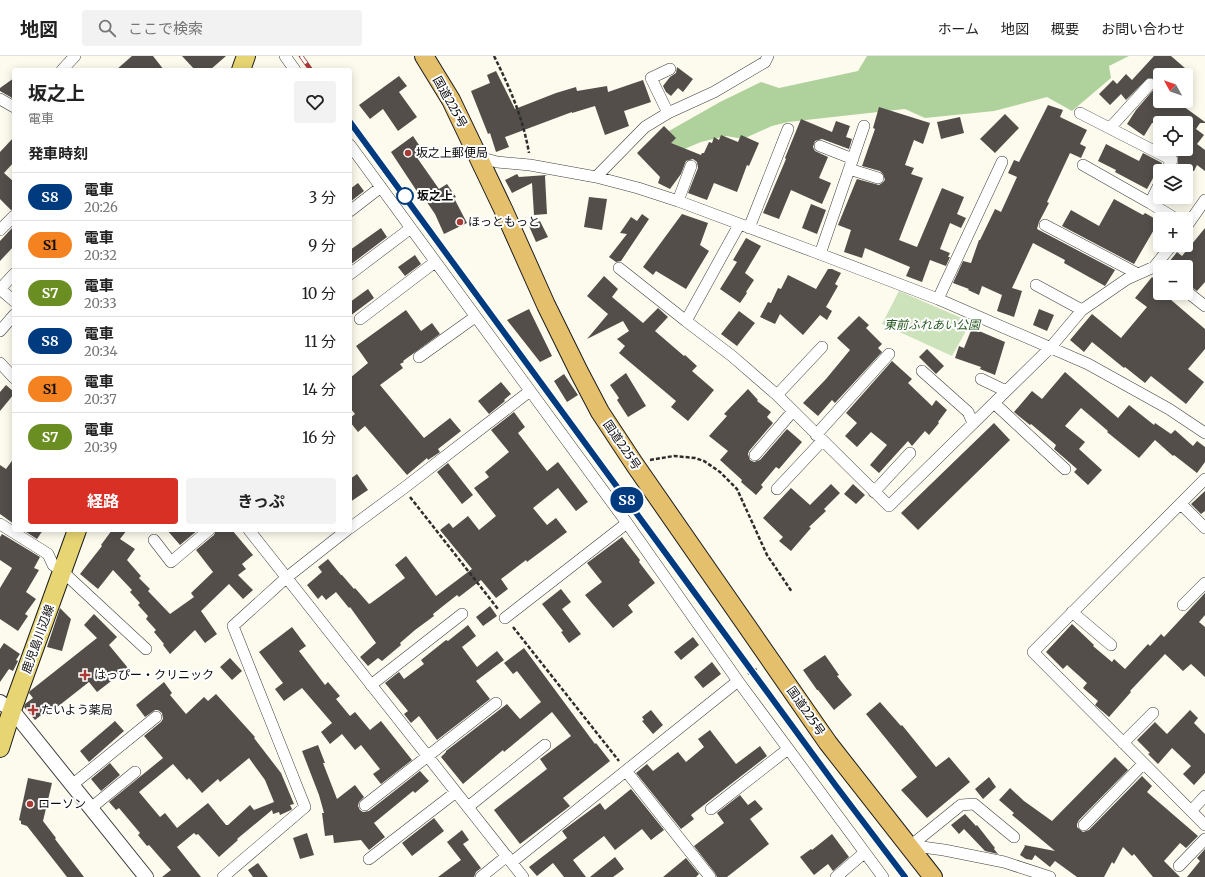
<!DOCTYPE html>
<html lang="ja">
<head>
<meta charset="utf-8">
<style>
  body { margin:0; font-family:Merriweather,"Noto Sans JP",serif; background:#f2f2f2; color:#222; height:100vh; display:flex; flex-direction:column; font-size:15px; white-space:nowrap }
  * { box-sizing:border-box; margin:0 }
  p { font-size:13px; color:#767676 }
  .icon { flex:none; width:22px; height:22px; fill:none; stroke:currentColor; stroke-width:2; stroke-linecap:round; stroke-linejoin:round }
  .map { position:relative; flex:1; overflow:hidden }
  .sheet { position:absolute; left:12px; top:12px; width:340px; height:464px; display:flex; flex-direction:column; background:#fff; border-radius:4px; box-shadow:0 2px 10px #0003 }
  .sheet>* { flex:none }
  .badge { padding:0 8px; border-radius:13px; font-size:14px; line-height:26px }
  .needle { width:26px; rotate:310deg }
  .buttons { position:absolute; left:1153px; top:12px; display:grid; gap:8px }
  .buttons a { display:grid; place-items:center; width:40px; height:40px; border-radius:4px; background:#fff; box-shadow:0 2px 10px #0003; font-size:20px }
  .map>.badge { position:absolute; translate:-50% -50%; box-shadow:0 0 0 2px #fff }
  h2 { padding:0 16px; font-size:15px; line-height:36px }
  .round { display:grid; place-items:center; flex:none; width:42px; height:42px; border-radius:4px; background:#f2f2f2 }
  .overview { display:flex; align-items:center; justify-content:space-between; height:68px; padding:0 16px }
  h1 { font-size:19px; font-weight:700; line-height:30px }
  .cta { display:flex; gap:8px; margin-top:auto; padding:8px 16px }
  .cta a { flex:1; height:46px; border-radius:4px; background:#d93025; color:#fff; font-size:16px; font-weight:700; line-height:46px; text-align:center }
  .cta a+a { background:#f2f2f2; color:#222 }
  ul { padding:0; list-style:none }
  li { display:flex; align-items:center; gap:12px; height:48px; padding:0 16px; border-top:1px solid #e0e0e0 }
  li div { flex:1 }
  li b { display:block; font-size:15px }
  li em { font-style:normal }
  li .badge { min-width:44px; font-weight:700; text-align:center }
  header { display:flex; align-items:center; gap:24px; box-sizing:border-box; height:56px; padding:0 20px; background:#fff; border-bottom:1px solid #e0e0e0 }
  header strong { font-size:19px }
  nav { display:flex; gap:22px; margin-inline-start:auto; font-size:14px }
  .search { width:280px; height:36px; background:#f2f2f2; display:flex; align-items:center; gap:10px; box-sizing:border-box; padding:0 14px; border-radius:4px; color:#767676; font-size:15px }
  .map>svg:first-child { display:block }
</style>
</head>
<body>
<header>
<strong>地図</strong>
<div class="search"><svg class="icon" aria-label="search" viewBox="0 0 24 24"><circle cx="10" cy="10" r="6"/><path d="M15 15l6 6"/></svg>ここで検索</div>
<nav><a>ホーム</a><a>地図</a><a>概要</a><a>お問い合わせ</a></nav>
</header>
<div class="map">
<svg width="1205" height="821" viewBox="0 0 1205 821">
  <rect width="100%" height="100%" fill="#fdfbed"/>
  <path fill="#cce2bb" d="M899,235l72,31 -19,34 -70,-32z"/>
  <path fill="#afd19c" d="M867,0h262l-20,10 2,12 -39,33 -25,-14 -53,14 -69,7 -20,-9 -117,13 -16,4 -29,13 -17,-3 -25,6 -19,8 -12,-5 -1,-14 51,-29 41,-20 18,6 79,-17z"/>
  <path fill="#534e4a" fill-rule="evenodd" d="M132,0h21l11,14h-48z
    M182,0h44l-16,14h-15z
    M1154,0h17l22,19h-33v26h16l29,21v1h-5l-4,6 8,6 -7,9 8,6v21l-8,-6 -3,6h-20l4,-8v-6l-12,-8h20v-26h-34l-8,13 -17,-12 9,-14 19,-22 2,-6 -3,-3 -6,-1 -22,22 -5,-6 -11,11 -11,-11 14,-14 4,4 9,-10 6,6z
    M677,11l16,12 -10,13 -5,-4 -7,8 -5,-4 -3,-6 7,-9 6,-4z
    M496,15l19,38 41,-16 20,-6 1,4 30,-5 1,6 35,-12 8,22 -27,9 5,15 -24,9 -10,-29 -23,7v-1l-67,25 4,10 -13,5 -6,-19 -2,1 -17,-43 19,-8 -3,-8z
    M399,20l8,10 -8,6 18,25 -19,14 -15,-22 -13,10 -11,-14z
    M14,22v21l-14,-8v-3z
    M1048,49l15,5 -3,7 27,13 -7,14 6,3 -5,11 -11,-5 -23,49 2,1 -10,19 -2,7 78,41 -10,16 -41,-23 1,-3 -32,-17 -21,45 10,3 -8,26 -17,-6 5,-16 -20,-9 -3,9 -11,-5 1,-1 -16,-6 10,-22 8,2 8,-23h1l15,-31 6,3 16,-35 -9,-4 6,-13 5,2z
    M879,51l51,16 -7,21 -9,-4 -9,25 9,3 -3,6 12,4 -24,62 18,7 25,-59 22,9 -7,17 9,4 -5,10 -11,-5 -10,26 10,4 -2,4h2l-4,9 -16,-6 -8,22 -16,-6 4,-9 -45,-19 -3,10 -18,-6 7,-22 -13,-5 18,-44 1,-2 22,6 3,-2 3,-3 -2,-6 -3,-3 -18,-5 13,-37 -2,-1z
    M1005,58l14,14 -24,25 -15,-14z
    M960,61l4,16 -23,6 -4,-17z
    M801,63l31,13 4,-11 14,5 -4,11 6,2 -3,10 -27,-10 -7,2 -2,6 2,4 13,6 -9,21 12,5 -9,21 -31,-14 -12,29 -16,-6 23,-54 -1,-1z
    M664,70l12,12 -5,5 30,12 1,-2h2l5,-11 3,1 2,-6 5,3 2,-5 17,7 3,-7 18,8 -10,23 -2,-1 -10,27 -23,-9 -7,17 -19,-7 10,-25 -1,-6 -4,-3 -7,2 -5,13 -11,15 -12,-6 2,-6 -23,-24z
    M413,80l12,18 -7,5 21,30 8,-5 9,13 -2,1 13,25 -23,11 -9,-20 -13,-19 -2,1 -29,-44z
    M14,81v25l-10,11 10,9v27l-3,1 -11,-11v-47z
    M1106,88l33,17 4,-8 19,10 -3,8h-2l-10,18 -32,-17 1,-2 -18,-9z
    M517,118l2,3 28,-2 -2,1 2,38 -13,1 -2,-32 -20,10 -7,-13z
    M358,127l6,8 -14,11v-13z
    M589,141l18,2 -5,31 -18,-3z
    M1114,143l29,16 2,-2 14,8 -25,43 -72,-38 9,-16 28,16z
    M811,148l15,6 -9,24 -15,-6z
    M642,158l7,5 -28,42 -5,1 -7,-5 18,-23 -7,-1 11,-16 6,4z
    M682,158l26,9 -8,22 9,6 -23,38 -30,-18 -3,4 -10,-8z
    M540,165l8,16 -12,5 -7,-16z
    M14,170v20l-14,15v-20z
    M381,172l6,9 -37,28v-15z
    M1205,172v54l-8,9 -11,-8v-16h-21l12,-15 5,4z
    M746,182l15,8 -16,27 9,7 -8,12 1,1 -7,10 -20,-14 17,-27 -4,-2z
    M415,199l6,9 -16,12 -7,-9z
    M828,213h4l9,4 -6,11 3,2 -12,21 6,4 -5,9 -7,-5 -17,20 -23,-21 -5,10 -15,-7 8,-15 3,1 7,-15 3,1 7,-14 28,14z
    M604,220l14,13 -6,8 31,26 15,-15 10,9 -13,14 29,25 1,-1 12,11 -5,5 22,19 -26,31 -17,-14 5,-6 -57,-48 6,-7 -8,-7 12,-8 -6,-10 -36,18 21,-25 -21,-18z
    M1152,221l8,7v9h3l42,36v20l-17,20 16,13 -18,22 -35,-28 -6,7 -20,-16 -1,1 -32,-26 -8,10 -14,-12 22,-26 29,24 26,-31 -12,-9z
    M368,233l6,9 -24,18v-14z
    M529,253l23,47 -12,6 -33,-42z
    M1039,253l15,6 -7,16 -14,-6z
    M406,254l15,21 11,-8 8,11 -37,27 1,1 -4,2 3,4 -23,17 44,53 26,-20 11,13 -23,18 2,3 -12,8 -1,-2 -20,17 -42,-49 -7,6 -8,-10v-4l5,-4 -5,-6v-30l18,-15 -12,-17z
    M739,255l16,12 -18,23 -16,-12z
    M859,260l10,9 -3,3 16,16 -4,4 4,4 -47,51 -3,-3 -14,16 -15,-13 23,-24 24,-29 -13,-12z
    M972,272l33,14 -10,33 -15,-6 1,-2 -26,-9 4,-12 5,2z
    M927,293l17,17 -8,8 -17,-17z
    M892,305l20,18 -4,4 24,23 4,-6 11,10 -9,12 1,1 -10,12 -4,-4 -13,15 -4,-5 -29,32 -9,-8 17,-20 -16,-13 -14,15 -12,-11 12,-13 -11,-10z
    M1065,316l53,46 11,-13 25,20 1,-2 16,11 4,-4 18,16 4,-5 8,6v15l-8,11 -23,-18 -1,1 -18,-16 -16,18 -32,-26 1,-1 -27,-23 -16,18 20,16 -6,7 23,21 -14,15 -14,-13 3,-3 -23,-20 2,-4 -25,-21 -1,1 -16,-13 18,-21 10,8z
    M626,317l20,33 -18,11 -11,-17 2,-2 -9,-13z
    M564,318l14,21 -11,7 -13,-21z
    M501,326l10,12 -7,6 1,1 -16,13 -11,-13z
    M6,329l8,7v2l-14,17v-19z
    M748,333l10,11 -1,1 14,11 -4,5 6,6 -24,28 -1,3 2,6 4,2 6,-2 27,-31 15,13 -23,27 -3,-2 -15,18 2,2 -7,8 -15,-13 1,-2 -22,-20 8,-9 -19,-15 18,-20 -3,-2z
    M514,356l11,15 -7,6 29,38 11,-9 30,40 -12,9 -18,-23 -25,20 14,17 9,-7 11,14 -40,30 -1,-2 -25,19 7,10 -12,9 -15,-18 -22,17 -2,-2 -24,19 1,2 -19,14 -15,13 1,2 -19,16 -4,-3 -10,8 -8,-9 16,-14 -26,-36 -1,1 -13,-16 -10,8 -4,-5 -4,4 -11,-14 15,-13 -4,-5 10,-8 13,16h1l12,14 1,-1 14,16 2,-1 34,-25 -10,-13 11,-9 30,40 36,-27 -32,-39 9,-7 4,5 15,-12 11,14 17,-14 -22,-28 15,-11 -4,-5 24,-20 -18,-22z
    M994,367l16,17 -92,90 -17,-17z
    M14,402v66l-14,-10v-49l6,4z
    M448,407l25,32 -11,9 -25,-32z
    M357,418l11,16 -18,12v-23z
    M831,428l9,9 -16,16 2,2 -17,16 2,1 -20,23 -12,-10 4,-4 -20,-19 28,-30 19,17z
    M853,428l12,11 -9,9 -12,-10z
    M1205,435v20l-4,3 -10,-10z
    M23,474h20l-6,9z
    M112,474h15l-7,9 15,10 -8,11 14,16 -2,2 11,11 -2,2 22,23 24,-17 -3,-4 22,-21 -17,-22 18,-15 2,-5h16l21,25 -11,9 4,5 -8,6 15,15 -10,9 -14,-15 -28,27 16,23 -12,9 -10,-13 -25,24 -7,-9 1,-1 -10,-12 2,-2 -10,-11 2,-3 -10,-11 2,-2 -10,-11 2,-2 -19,-20 -15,19 -18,-15 22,-28 -1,-1z
    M167,474h31l-18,15z
    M2,478l38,23 -6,11 5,2 -13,22 10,7 -11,15 3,2 -10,15 -18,-12v-31l12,-20 -12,-8v-23z
    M622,481l18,23 -1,2 16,21 -27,22 5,7 -20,16 -28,-33 17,-13 -15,-19z
    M561,533l10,13 -9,7 19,25 -12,9 -8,-11 2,-1 -21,-27z
    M1205,537v22l-6,7 6,5v50l-14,-13 -8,7 -18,-17 -35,37 1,1 -22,25 -14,-12 3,-4 -15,-13 4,-5 -20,-18 -4,4 -17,-17 26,-28 22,21 -1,1 19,16 2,-3 11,10 23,-25 2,2 11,-12 3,3z
    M490,550l7,10 -14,10 -7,-9z
    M60,552l11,11 -9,32 -15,-4z
    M94,558l23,23 -8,8 19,23 -31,24 -8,-10 -42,33 -2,-3 -10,8 -11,-13 1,-3 8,-6 -4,-5 1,-2 67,-53 -13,-13z
    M468,569l8,11 -14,11 15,20 20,-16 7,9 -28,21 14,18 -53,41 -18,-24 -8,7 -7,-9 4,-3 -23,-28 14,-11 5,7 20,-15 -3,-4 25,-20 2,1z
    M292,571l14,19 -7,5 26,34 3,-3 12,14 -4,3 14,17 5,-4 15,18 11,-9 31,39 -31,24 -8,-10 7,-5 -19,-24 -6,5 -13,-16 -12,10 -9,-12 11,-9 -30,-35 -18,13 -9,-12 8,-6 -24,-31z
    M693,581l6,8 -18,15 -7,-8z
    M4,587l16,11 -4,6 2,1 -5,10 -4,-2 -9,13v-33z
    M524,592l71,96 1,-1 14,18 -47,37 7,8 -50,38 -26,-34 53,-41 -7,-10 31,-23 -19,-24 -48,40 -1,-2 -40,34 -22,-27 5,-5v-1l61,-47 13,15 21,-17 -24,-31 -4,3 -9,-11z
    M825,599l14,20 -2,1 15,19 -18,15 -16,-20h-1l-14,-20z
    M230,602l12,13 -10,9 -12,-13z
    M712,606l9,12 -18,14 -9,-11z
    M164,626l8,11 -2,2 16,19 18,-17 4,4 8,-7 39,43 -1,1 27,35 13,31 -4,1 2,4 -1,1 -11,5 -1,-3 -6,2 -1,-4 -35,29 1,1 -19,17 -21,-23 -2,1 -2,-2 -17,14 24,30h-39l9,-7 -22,-25 -2,1 -9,-11 2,-2 -21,-25 -3,2 -7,-8 54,-44 -19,-22 17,-14 2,-3 -1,-6 -4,-3h-3l-10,7 -9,-12zM249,702l16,22 9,22 -20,8 -4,-5 -22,20h-2l-18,-22 -31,25 -12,-15 -5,4 -21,-25 34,-28 14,16 2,-2 13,15 16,-14 2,3z
    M880,646l21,24 1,-1 34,42 13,-10 21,25 -43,36 -26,-28 16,-13 -51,-63z
    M651,654l12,15 -10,9 -11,-13 2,-1 -2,-3z
    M1190,654l8,8 -4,5 11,11v39l-11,12 -11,-11 8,-8 -19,-18 -14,16 -10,-10 2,-1 -13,-13 18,-18 12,12z
    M115,665l9,10 -35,31 -9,-11z
    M710,674l26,34 24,-18 7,10 -76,59 3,4 -13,10 -45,-56 11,-9 6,7 25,-19 8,10 18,-15 -6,-8z
    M318,689l7,18h-2l14,36 18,-14 9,12 -5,5 -1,4 2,4 3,2 6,-1 51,-40 9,10 -14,12 -2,-2 -39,32 11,14 -16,13 -8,-10 -27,3 -1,-8 -8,1 -3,-23h2l-5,-18 -17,-44z
    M1115,701l13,13 -49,50 -2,4v3l6,5 6,-2 53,-54 10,10 -5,6 51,44 -12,12 -6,-5 -16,18 16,16h-27l-19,-23 -2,2 -9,-9 -9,17 -2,-2 -8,15h-27l-22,-16 -5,6 -15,-12 -3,5 -6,-1 -6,-4 5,-9 -1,-1 31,6 -43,-36 2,-2 -15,-13 11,-12 14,13 28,20z
    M110,707l10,12 -19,16 -10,-12z
    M989,721l7,10 -13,12 -8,-10z
    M28,722l24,5 -9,38 13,17 -1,1 29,38h-17l-40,-51 -6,-2v-3l-2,-1z
    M631,733l33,41 -13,10 -9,-11 -27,21 -11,-14 -31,24 13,17h-22l-11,-14 -16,13 -8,-9 38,-29 -5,-7 38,-28 5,7z
    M740,739l8,10 7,-5 8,9 -13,10 19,25 -42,33h-10l-2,-4 -21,-27 30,-23 -7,-10z
    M965,758l11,12 1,-1 18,23 -1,1 4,5 -13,-3 -21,-22 -5,5 -8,-9z
    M434,762l10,13 -32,25 -10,-13z
    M462,774l7,10 -6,4 18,24 -5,4 -2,5h-36l23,-17 -14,-18z
    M307,777l7,22 -14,4 -7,-21z
    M832,778l17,23 -16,14 -5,-7 -14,11 -14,-18 11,-8 1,1z
    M1205,793v28h-18l13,-16 -3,-3z
    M615,801l9,12 -11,8h-23z
    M686,802l13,16 -3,3h-33z
    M258,807l10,14h-15l-5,-7z"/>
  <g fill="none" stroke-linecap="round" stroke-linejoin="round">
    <defs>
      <path id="minor" d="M285,0l10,14
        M62,14l13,-14
        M0,43l14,8
        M668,57l-17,-35 19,-9
        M1080,57l92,47 -6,11
        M1110,72l40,-44
        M350,89l277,378 111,158 145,196
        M820,90l33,13
        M479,101l18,5 33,3 66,12 42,11 40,13 142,53 118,45 150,65 81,45 36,24
        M1083,109l67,38
        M849,113l29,9
        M596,121l49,-50 23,-14 46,-21 51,-30 3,-6
        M1160,127l-10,20 26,16
        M678,145l13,-35
        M350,155l31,-24
        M739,169l-53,96 46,35 45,39 112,111 161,-158 32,-38 45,-31 27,-12 18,-22
        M1045,169l93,49
        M1186,171l19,-27
        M749,172l39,-99
        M0,174l14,-14
        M820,198l44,-128
        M619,212l67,53
        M14,218l-14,15 14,12
        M350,218l61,-46
        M1036,229l46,25
        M1186,235l19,15
        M938,243l64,-137
        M360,263l75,-57
        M0,275l14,-16
        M419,301l56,-40
        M0,307l14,15
        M922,315l46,41 5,11
        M981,323l25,12
        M777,339l45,-48
        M994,347l71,66
        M816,379l73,-81
        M755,399l38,-44
        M1205,423l-172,173 172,173
        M777,433l45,-48
        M874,436l36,-39
        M1181,448l24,24
        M0,468l48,30 5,11 9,6 84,78
        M350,472l54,-40 126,-97
        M249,474l274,347
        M154,484l17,22 38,-32
        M1183,549l22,-22
        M1072,556l39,33
        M505,562l122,-95
        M371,629l91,-71
        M1123,687l30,-30
        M626,715l84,106
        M72,729l84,-68
        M365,749l131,-102
        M468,751l77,-62
        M91,752l44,-36
        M711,753l77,-60
        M1191,755l14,-15
        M1084,769l59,-61
        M909,791h13l22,3 60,12 46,15
        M909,791l52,-42 13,-1 40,33
        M369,803l87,-67
        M512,806l226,-181
        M1179,810l26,-27
        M223,821l82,-70 -72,-181 53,-48 61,-48
        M481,821l26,-21
        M836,821l28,-24"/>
      <path id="tertiary" d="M0,646l12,8 134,167"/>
      <path id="primary" d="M241,14l5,-14
        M0,692l12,-38 65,-180"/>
      <path id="trunk" d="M424,0l27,44 53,111 42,94 33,67 21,40 35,53 193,278 105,134"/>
    </defs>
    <use href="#minor" stroke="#3f3f3f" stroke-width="12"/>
    <use href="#tertiary" stroke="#3f3f3f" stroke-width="16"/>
    <use href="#primary" stroke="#1d1d1d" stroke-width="20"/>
    <use href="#trunk" stroke="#1d1d1d" stroke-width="20"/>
    <path stroke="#2e2e2e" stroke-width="2.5" stroke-dasharray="4 2" stroke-linecap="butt" d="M494,0c16,32 29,62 35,97
      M650,404l24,-4 21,2 9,3 16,11 17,17 30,66 25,37
      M410,441l88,112
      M513,571l106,134
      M748,618l10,-6"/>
    <use href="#minor" stroke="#fff" stroke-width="11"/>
    <use href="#tertiary" stroke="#fff" stroke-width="14"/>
    <use href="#primary" stroke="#e7d573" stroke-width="18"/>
    <use href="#trunk" stroke="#e4bf6c" stroke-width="18"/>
    <defs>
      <path id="rail" d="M301,0l10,14
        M350,66l486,665 69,90"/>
    </defs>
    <use href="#rail" stroke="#a93b36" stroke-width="4.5"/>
    <use href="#rail" stroke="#fff" stroke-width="3" stroke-dasharray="9" stroke-linecap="butt"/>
  </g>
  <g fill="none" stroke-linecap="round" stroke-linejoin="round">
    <defs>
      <path id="line" d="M350,66l486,664 69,91"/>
    </defs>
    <use href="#line" stroke="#fff" stroke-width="9"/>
    <use href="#line" stroke="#003b80" stroke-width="6"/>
  </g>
  <g fill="#a93b36" stroke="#fff" stroke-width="1.5">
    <circle cx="408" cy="97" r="4"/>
    <circle cx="460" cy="166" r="4"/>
    <path d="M83 613h4v4h4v4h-4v4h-4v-4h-4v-4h4z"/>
    <path d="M31 648h4v4h4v4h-4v4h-4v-4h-4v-4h4z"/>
    <circle cx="30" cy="748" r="4"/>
  </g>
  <circle fill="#fff" stroke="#003b80" stroke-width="2" cx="405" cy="140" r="8"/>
  <g text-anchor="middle" stroke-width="4" stroke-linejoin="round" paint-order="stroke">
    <g font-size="12" fill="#0c0c0c" stroke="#fff">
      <text transform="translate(450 46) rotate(61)" y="4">国道225号</text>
      <text transform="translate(622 389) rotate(56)" y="4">国道225号</text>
      <text transform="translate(38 583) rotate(-70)" y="4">鹿児島川辺線</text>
      <text transform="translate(806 655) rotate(55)" y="4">国道225号</text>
    </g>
    <g font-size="12" fill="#0c0c0c" stroke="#fff" text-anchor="start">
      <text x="416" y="101">坂之上郵便局</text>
      <text x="468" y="170">ほっともっと</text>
      <text x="94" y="623">はっぴー・クリニック</text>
      <text x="41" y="658">たいよう薬局</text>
      <text x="38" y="752">ローソン</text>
    </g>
    <g font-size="12" font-weight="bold" fill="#0c0c0c" stroke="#fff" text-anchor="start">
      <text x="417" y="144">坂之上</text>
    </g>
    <g font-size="12" font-style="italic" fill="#2b5a25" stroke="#fff">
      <text x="932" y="273">東前ふれあい公園</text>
    </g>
  </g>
</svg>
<div class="buttons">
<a><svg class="needle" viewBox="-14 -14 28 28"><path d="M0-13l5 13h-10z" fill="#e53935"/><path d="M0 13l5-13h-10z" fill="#767676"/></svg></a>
<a><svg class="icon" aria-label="locate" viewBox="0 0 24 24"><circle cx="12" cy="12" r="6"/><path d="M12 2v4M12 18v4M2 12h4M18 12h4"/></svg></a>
<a><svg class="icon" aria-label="layers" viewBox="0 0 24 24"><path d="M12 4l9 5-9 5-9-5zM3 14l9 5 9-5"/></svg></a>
<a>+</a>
<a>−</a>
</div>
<b class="badge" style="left:627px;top:444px;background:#003b80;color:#fff">S8</b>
<section class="sheet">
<div class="overview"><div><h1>坂之上</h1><p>電車</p></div><a class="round"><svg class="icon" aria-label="heart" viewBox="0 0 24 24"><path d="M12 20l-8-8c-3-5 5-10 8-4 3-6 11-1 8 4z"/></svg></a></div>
<h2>発車時刻</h2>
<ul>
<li><span class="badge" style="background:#003b80;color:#fff">S8</span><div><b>電車</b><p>20:26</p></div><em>3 分</em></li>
<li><span class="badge" style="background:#f58220;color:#111">S1</span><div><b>電車</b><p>20:32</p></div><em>9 分</em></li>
<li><span class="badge" style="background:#6b8e23;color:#fff">S7</span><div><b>電車</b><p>20:33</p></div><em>10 分</em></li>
<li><span class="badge" style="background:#003b80;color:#fff">S8</span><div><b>電車</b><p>20:34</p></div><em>11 分</em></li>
<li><span class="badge" style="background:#f58220;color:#111">S1</span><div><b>電車</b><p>20:37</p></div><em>14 分</em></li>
<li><span class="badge" style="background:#6b8e23;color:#fff">S7</span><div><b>電車</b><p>20:39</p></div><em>16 分</em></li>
</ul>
<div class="cta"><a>経路</a><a>きっぷ</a></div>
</section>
</div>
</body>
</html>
